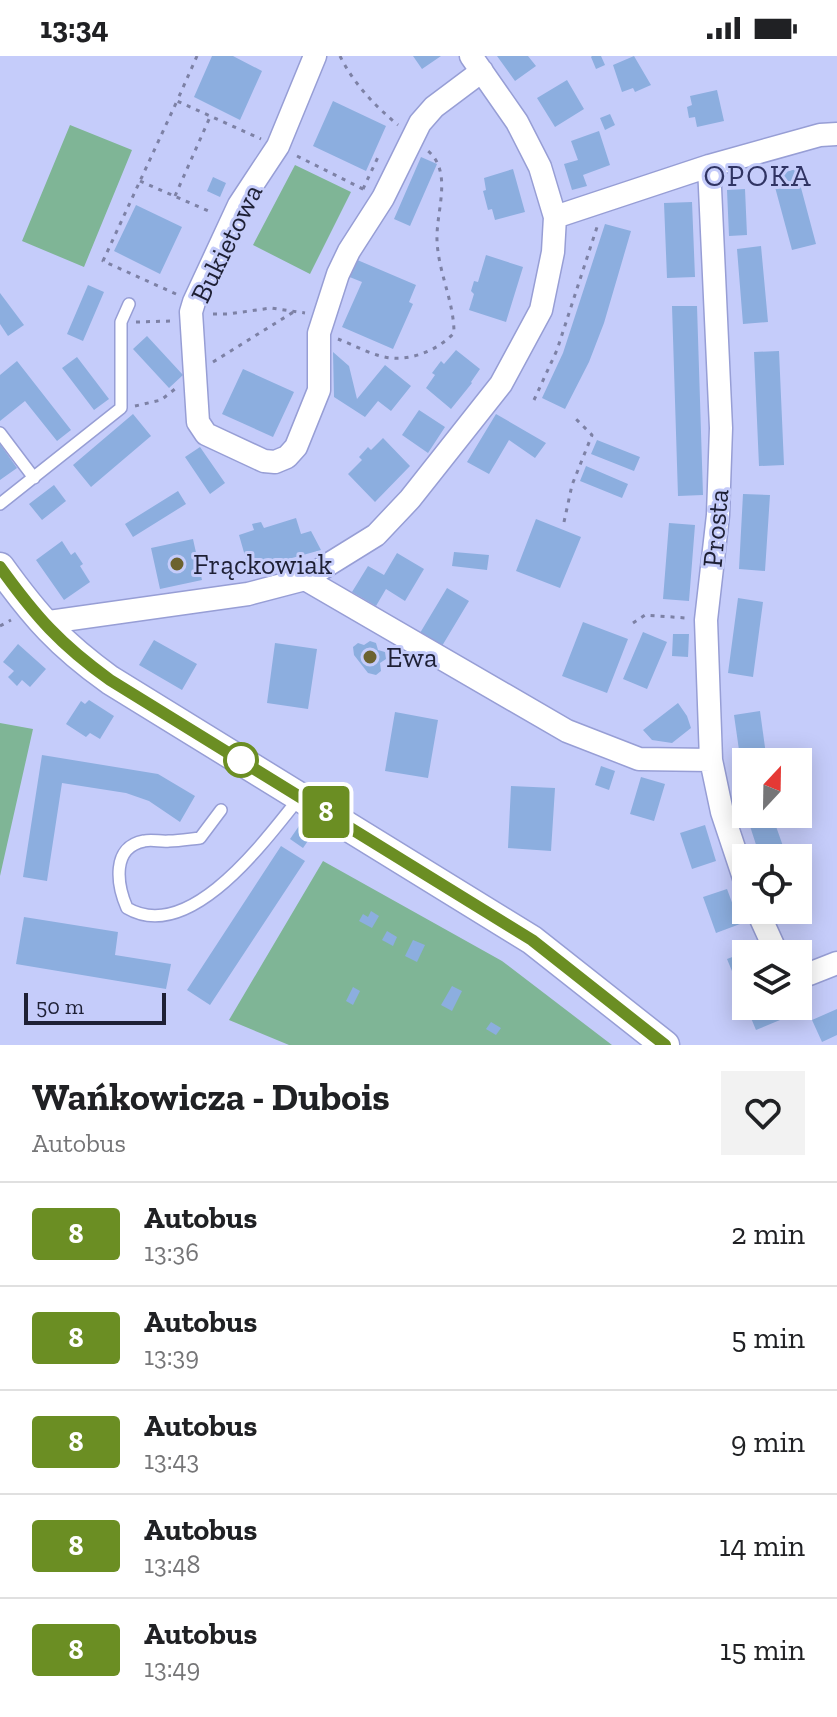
<!DOCTYPE html>
<html lang="pl">
<head>
<meta charset="utf-8">
<style>
  body { margin:0; font-family:"Zilla Slab",serif; background:#f2f2f2; color:#202124; height:100vh; display:flex; flex-direction:column; font-size:30px; white-space:nowrap }
  * { box-sizing:border-box; margin:0 }
  p { font-size:26px; color:#757577 }
  .icon { flex:none; width:44px; height:44px; fill:none; stroke:currentColor; stroke-width:2; stroke-linecap:round; stroke-linejoin:round }
  .map { position:relative; height:989px; overflow:hidden }
  .sheet { display:flex; flex-direction:column; background:#fff; flex:1 }
  .sheet>* { flex:none }
  .badge { padding:0 16px; border-radius:6px; font-size:28px; line-height:52px }
  .needle { width:52px; rotate:22deg }
  .tools { position:absolute; left:732px; top:692px; display:grid; gap:16px }
  .tools a { display:grid; place-items:center; width:80px; height:80px; border-radius:0px; background:#fff; box-shadow:0 4px 20px #0003; font-size:40px }
  .scale { position:absolute; left:24px; bottom:20px; width:142px; box-sizing:border-box; padding-left:8px; border:4px solid #1e2035; border-top:0; font-size:22px; line-height:28px; white-space:nowrap; color:#1e2035; -webkit-text-stroke:6px #c5ccfa; paint-order:stroke }
  .map>.badge { position:absolute; translate:-50% -50%; box-shadow:0 0 0 4px #fff }
  .round { display:grid; place-items:center; flex:none; width:84px; height:84px; border-radius:0px; background:#f2f2f2 }
  .headline { display:flex; align-items:center; justify-content:space-between; height:136px; padding:0 32px }
  h1 { font-size:38px; font-weight:700; line-height:60px }
  ul { padding:0; list-style:none }
  li { display:flex; align-items:center; gap:24px; height:104px; padding:0 32px; border-top:2px solid #e0e0e0 }
  li div { flex:1 }
  li b { display:block; font-size:30px }
  li em { font-style:normal }
  li .badge { min-width:88px; font-weight:700; text-align:center }
  .status { display:flex; justify-content:space-between; align-items:center; height:56px; padding:0 40px; background:#fff; direction:ltr }
  .status svg { height:22px; fill:currentColor }
  .map>svg:first-child { display:block }
</style>
</head>
<body>
<div class="status"><b>13:34</b><svg viewBox="0 0 49 12"><path d="M0 12V9h3v3zM5 12V6h3v6zM10 12V3h3v9zM15 12V0h3v12zM26 1h20v11H26zM47 4h2v5h-2z"/></svg></div>
<div class="map">
<svg width="837" height="989" viewBox="0 0 837 989">
  <rect width="100%" height="100%" fill="#c5ccfa"/>
  <path fill="#7fb596" d="M70,69l62,25 -48,117 -62,-26z
    M295,109l56,27 -41,82 -57,-29z
    M0,667l33,6 -33,147z
    M323,805l179,100 110,84h-323l-60,-25z"/>
  <path fill="#8caedf" d="M212,0h21l29,15 -22,49 -46,-23z
    M413,0h28l-19,13z
    M497,0h31l8,10 -21,15z
    M592,0h9l4,9 -9,4 -5,-12z
    M634,0l17,29 -16,7 -2,-4 -11,4 -9,-27z
    M567,24l17,29 -29,18 -18,-29z
    M717,34l7,31 -27,6 -2,-10 -6,1 -2,-11 5,-2 -2,-9z
    M333,45l53,25 -20,45 -53,-25z
    M610,58l5,11 -10,5 -5,-12z
    M599,75l11,34 -27,10 4,11 -15,4 -8,-26 14,-4 -7,-19z
    M421,101l16,7 -27,62 -16,-7z
    M513,113l12,43 -30,8 -3,-11 -4,1 -5,-19 3,-1 -2,-12z
    M796,113l20,75 -24,6 -20,-74z
    M213,121l13,6 -6,14 -13,-6z
    M745,133l2,46 -18,1 -2,-46z
    M692,146l3,75 -28,1 -3,-75z
    M136,149l46,22 -22,47 -46,-23z
    M605,168l26,7 -27,92 -15,39 -24,47 -23,-11 21,-45z
    M761,190l7,76 -25,2 -6,-75z
    M486,199l37,12 -17,55 -37,-12 5,-16 -3,-3 3,-10 4,1z
    M355,203l61,26 -7,17 4,2 -20,45 -51,-22 20,-45 -15,-6z
    M88,229l16,7 -21,49 -16,-7z
    M0,237l24,32 -16,11 -8,-12z
    M672,250h25l6,189 -25,1z
    M147,280l36,39 -14,13 -36,-39z
    M456,294l24,19 -9,13 1,1 -21,26 -25,-21 9,-13 -3,-2 9,-12 3,3z
    M779,295l5,114 -25,1 -5,-114z
    M333,296l16,14 8,33 28,-34 26,21 -20,25 -13,-10 -13,16 -31,-20z
    M77,301l32,42 -15,11 -32,-42z
    M17,305l54,69 -14,11 -32,-40 -25,20v-46z
    M243,313l51,23 -21,45 -51,-23z
    M419,354l26,17 -17,26 -26,-18z
    M133,358l18,22 -60,51 -18,-22z
    M496,358l50,29 -11,15 -26,-18 -20,34 -22,-12z
    M383,382l27,28 -35,36 -27,-28 14,-14 -3,-3 9,-10 3,3z
    M597,384l43,17 -6,14 -43,-17z
    M0,388l17,24 -17,12z
    M200,391l25,36 -15,11 -25,-37z
    M586,410l42,18 -6,14 -42,-17z
    M54,429l12,16 -24,19 -13,-16z
    M178,435l8,13 -53,33 -8,-13z
    M743,438l27,1 -5,76 -26,-2z
    M296,462l5,16 10,-3 10,19 -72,20 -10,-35 15,-5 -2,-6 9,-2 3,6z
    M536,463l45,18 -21,51 -44,-17z
    M669,467l26,2 -6,76 -26,-2z
    M193,483l9,41 -42,9 -9,-41z
    M62,485l9,14 4,-3 8,12 -3,2 10,16 -26,18 -28,-40z
    M454,496l35,3 -2,15 -35,-4z
    M397,497l27,16 -19,32 -19,-12 -10,17 -24,-14 16,-26 16,9z
    M447,532l22,13 -27,45 -22,-13z
    M738,542l25,4 -10,75 -25,-4z
    M583,566l45,17 -21,54 -45,-17z
    M643,576l24,10 -20,47 -24,-10z
    M673,578h16l-1,23 -16,-1z
    M154,584l43,24 -15,26 -43,-25z
    M370,585l6,2 2,7 7,2 1,7 -6,4 1,8 -5,4 -8,-2 -14,-18 -1,-8 5,-4 6,2z
    M275,587l42,6 -9,60 -41,-6z
    M18,588l28,25 -16,18 -8,-7 -5,6 -9,-9 6,-6 -11,-9z
    M89,644l25,16 -14,23 -10,-6 -4,4 -20,-13 15,-23 4,3z
    M678,647l9,13 4,12 -19,15 -20,-3 -9,-10z
    M760,655l7,51h-21l-2,23 -10,-70z
    M395,656l43,8 -10,58 -43,-7z
    M42,699l116,19 37,22 -15,26 -31,-21 -23,-8 -64,-10 -15,98 -24,-4z
    M601,710l14,5 -6,19 -14,-5z
    M641,721l24,7 -11,37 -24,-7z
    M511,730l44,2 -4,63 -43,-3z
    M772,759l12,34 -24,8 -11,-34z
    M705,769l11,36 -24,8 -12,-36z
    M299,770l13,9 -9,13 -13,-9z
    M281,790l24,15 -95,144 -23,-15z
    M798,832l9,23 -22,9 -4,-10h17z
    M727,833l13,35 -24,9 -13,-36z
    M371,855l8,5 -7,12 -13,-7 4,-7 5,3z
    M24,861l94,15 -3,23 56,9 -5,25 -150,-25z
    M387,875l10,6 -4,9 -11,-6z
    M413,884l12,5 -8,17 -12,-6z
    M751,894l1,4h-6v51l-19,-46z
    M452,930l10,5 -10,20 -11,-6z
    M353,931l7,4 -7,14 -7,-4z
    M746,950h28l6,14 -24,10z
    M837,953v26l-15,7 -10,-22z
    M491,966l10,6 -5,7 -10,-6z"/>
  <g fill="none" stroke-linecap="round" stroke-linejoin="round">
    <defs>
      <path id="service" d="M0,377l34,45
        M0,448l121,-96v-86l8,-18
        M221,754l-21,28c-10,1 -20,3 -31,3 -8,1 -17,-2 -25,0 -33,6 -27,44 -17,67 63,37 139,-69 173,-111"/>
      <path id="minor" d="M315,0l-37,90 -39,59 -45,97 -3,10 7,110 8,12 58,27 11,1 12,-5 9,-10 23,-57v-57l19,-59 11,-23 34,-53 37,-75 14,-16 48,-36
        M709,110l12,262 -3,87 -12,105 5,140 11,52 24,72
        M555,161l154,-51 111,-31 17,-1
        M305,523l262,152 72,28 72,1
        M42,567l206,-29 57,-15 71,-44 34,-36 91,-115 40,-74 12,-58 2,-35 -15,-50 -23,-45 -46,-66
        M757,854l20,44
        M798,916l11,2 28,-11"/>
      <path id="tertiary" d="M0,511c36,50 60,77 110,113l422,260 133,105"/>
    </defs>
    <use href="#service" stroke="#979ed5" stroke-width="14"/>
    <use href="#minor" stroke="#979ed5" stroke-width="25"/>
    <use href="#tertiary" stroke="#979ed5" stroke-width="31"/>
    <path stroke="#7d81a5" stroke-width="3" stroke-dasharray="4 6" stroke-linecap="butt" d="M197,0l-20,45 84,38
      M340,0c14,28 34,49 58,69
      M297,100l68,34
      M140,125l73,32
      M363,133l16,-34 2,1
      M175,140l35,-79
      M176,238l-73,-33 74,-160
      M213,258h15l43,-6 34,5
      M136,266l37,-1
      M338,283c16,6 37,18 54,19 22,2 47,-9 62,-25 0,-32 -16,-61 -17,-93 -1,-29 16,-68 -9,-89
      M213,306l82,-51
      M534,344l23,-50 41,-126
      M135,350l26,-6 14,-11
      M564,466l8,-37 20,-50 -18,-18
      M633,567l12,-8 41,3
      M0,570l11,-6"/>
    <use href="#service" stroke="#fff" stroke-width="11"/>
    <use href="#minor" stroke="#fff" stroke-width="22"/>
    <use href="#tertiary" stroke="#fff" stroke-width="28"/>
  </g>
  <g fill="none" stroke-linecap="round" stroke-linejoin="round">
    <defs>
      <path id="line" d="M0,511c36,50 60,77 110,113l422,260 133,105"/>
    </defs>
    <use href="#line" stroke="#fff" stroke-width="18"/>
    <use href="#line" stroke="#6b8e23" stroke-width="12"/>
  </g>
  <g fill="#6c622f" stroke="#c5ccfa" stroke-width="3">
    <circle cx="177" cy="508" r="8"/>
    <circle cx="370" cy="601" r="8"/>
  </g>
  <circle fill="#fff" stroke="#6b8e23" stroke-width="4" cx="241" cy="704" r="16"/>
  <g text-anchor="middle" stroke-width="6" stroke-linejoin="round" paint-order="stroke">
    <g font-size="28" fill="#1e2035" stroke="#c5ccfa">
      <text transform="translate(226 187) rotate(-64)" y="10">Bukietowa</text>
      <text transform="translate(715 472) rotate(-85)" y="10">Prosta</text>
    </g>
    <g font-size="28" fill="#1e2035" stroke="#c5ccfa" text-anchor="start">
      <text x="193" y="518">Frąckowiak</text>
      <text x="386" y="611">Ewa</text>
    </g>
    <g font-size="30" letter-spacing="2" fill="#303463" stroke="#c5ccfa">
      <text x="758" y="130">OPOKA</text>
    </g>
  </g>
</svg>
<div class="tools">
<a><svg class="needle" viewBox="-14 -14 28 28"><path d="M0-13l5 13h-10z" fill="#e53935"/><path d="M0 13l5-13h-10z" fill="#757577"/></svg></a>
<a><svg class="icon" aria-label="locate" viewBox="0 0 24 24"><circle cx="12" cy="12" r="6"/><path d="M12 2v4M12 18v4M2 12h4M18 12h4"/></svg></a>
<a><svg class="icon" aria-label="layers" viewBox="0 0 24 24"><path d="M12 4l9 5-9 5-9-5zM3 14l9 5 9-5"/></svg></a>
</div>
<div class="scale">50 m</div>
<b class="badge" style="left:326px;top:756px;background:#6b8e23;color:#fff">8</b>
</div>
<section class="sheet">
<div class="headline"><div><h1>Wańkowicza - Dubois</h1><p>Autobus</p></div><a class="round"><svg class="icon" aria-label="heart" viewBox="0 0 24 24"><path d="M12 20l-8-8c-3-5 5-10 8-4 3-6 11-1 8 4z"/></svg></a></div>
<ul>
<li><span class="badge" style="background:#6b8e23;color:#fff">8</span><div><b>Autobus</b><p>13:36</p></div><em>2 min</em></li>
<li><span class="badge" style="background:#6b8e23;color:#fff">8</span><div><b>Autobus</b><p>13:39</p></div><em>5 min</em></li>
<li><span class="badge" style="background:#6b8e23;color:#fff">8</span><div><b>Autobus</b><p>13:43</p></div><em>9 min</em></li>
<li><span class="badge" style="background:#6b8e23;color:#fff">8</span><div><b>Autobus</b><p>13:48</p></div><em>14 min</em></li>
<li><span class="badge" style="background:#6b8e23;color:#fff">8</span><div><b>Autobus</b><p>13:49</p></div><em>15 min</em></li>
</ul>
</section>
</body>
</html>
